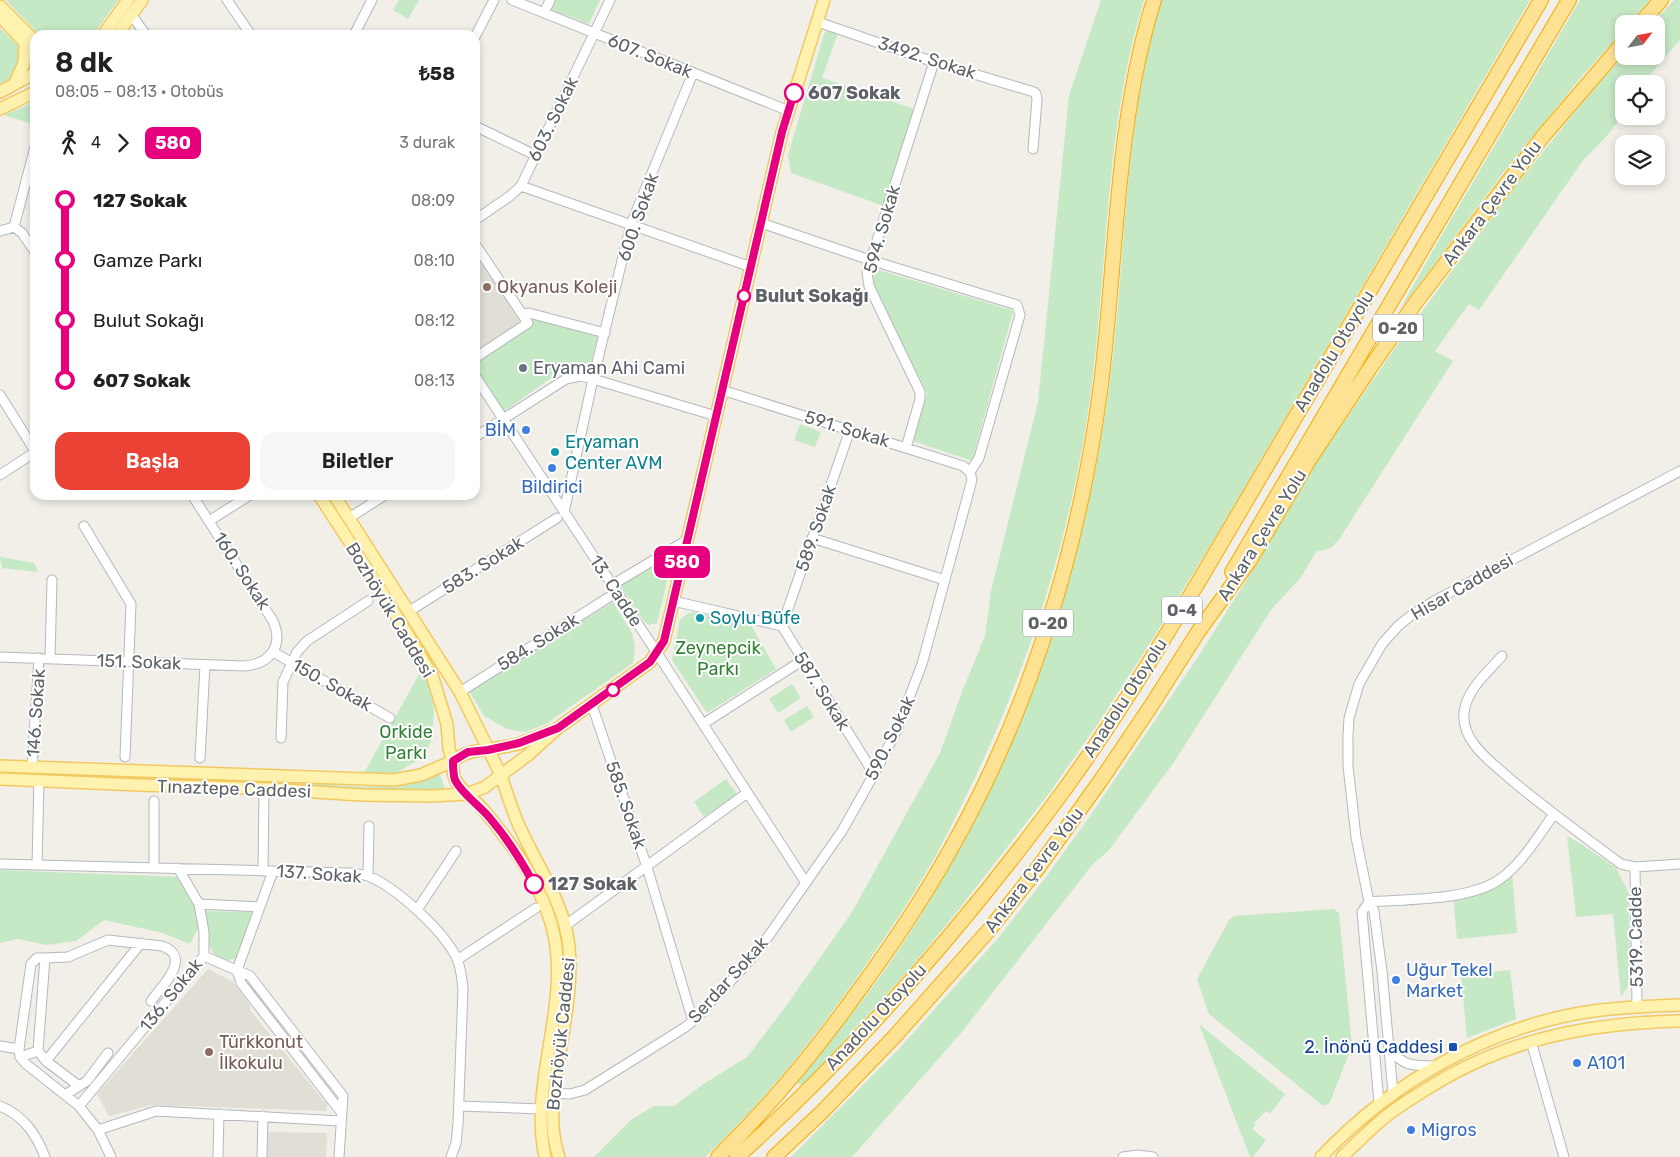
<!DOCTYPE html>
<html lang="tr">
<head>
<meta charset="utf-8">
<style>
  body { margin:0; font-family:Rubik,sans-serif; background:#f6f6f6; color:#222; height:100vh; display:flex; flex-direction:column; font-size:19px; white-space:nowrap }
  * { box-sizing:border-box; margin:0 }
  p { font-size:16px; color:#767676 }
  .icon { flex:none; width:28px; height:28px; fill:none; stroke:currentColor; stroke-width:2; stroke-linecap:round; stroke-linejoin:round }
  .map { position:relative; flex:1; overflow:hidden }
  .drawer { position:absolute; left:30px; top:30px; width:450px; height:470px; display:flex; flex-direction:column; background:#fff; border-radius:15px; box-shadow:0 2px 8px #0003 }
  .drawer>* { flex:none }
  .badge { padding:0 10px; border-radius:8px; font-size:18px; line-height:32px }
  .needle { width:32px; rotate:58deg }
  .tools { position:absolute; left:1615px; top:15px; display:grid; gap:10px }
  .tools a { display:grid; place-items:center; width:50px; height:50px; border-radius:10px; background:#fff; box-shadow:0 2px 8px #0003; font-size:25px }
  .map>.badge { position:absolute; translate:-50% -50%; box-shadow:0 0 0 2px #fff }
  .legs { display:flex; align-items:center; gap:8px; height:55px; padding:0 25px; font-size:16px }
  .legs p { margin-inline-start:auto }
  .overview { display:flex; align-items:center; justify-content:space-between; height:85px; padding:0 25px }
  h1 { font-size:28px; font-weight:600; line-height:38px }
  .action { display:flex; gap:10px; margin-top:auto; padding:10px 25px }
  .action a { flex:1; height:58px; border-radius:15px; background:#ea4335; color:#fff; font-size:20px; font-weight:600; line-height:58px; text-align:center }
  .action a+a { background:#f6f6f6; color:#222 }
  ul { padding:0 25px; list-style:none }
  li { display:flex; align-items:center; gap:18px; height:60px; font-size:19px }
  li i { display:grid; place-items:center; width:8px; height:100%; margin:0 6px; background:currentColor }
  li i::after { content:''; width:12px; height:12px; margin:-6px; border:4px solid; border-radius:50%; background:#fff }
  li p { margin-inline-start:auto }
  li:first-child i { background:linear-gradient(#0000 50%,currentColor 0) }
  li:last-child i { background:linear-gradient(currentColor 50%,#0000 0) }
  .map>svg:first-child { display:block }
</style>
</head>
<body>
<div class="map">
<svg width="1680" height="1157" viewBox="0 0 1680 1157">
  <rect width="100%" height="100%" fill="#f1efe8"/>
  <path fill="#e1ded6" d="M475,252l46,71 -46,30z
    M208,969l25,13 17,23v5l73,90 5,3 -2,8 -174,-6 -43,11 -12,-22z
    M268,1132l59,1 -1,24h-59z"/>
  <path fill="#c5e8c5" d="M6,0h112l-25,35h-53z
    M399,0h20l-11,19 -15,-9z
    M554,0h46l-11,24 -39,-15z
    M1101,0h43c-39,127 -36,260 -53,391 -18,137 -60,270 -120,395 -14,28 -28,58 -44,85 -22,38 -48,75 -74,112 -44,62 -92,121 -148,174h-111l38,-38 22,-13h20l31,-23 42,-26 37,-48 68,-97 88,-159 23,-64 22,-53 6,-45 47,-189 31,-307z
    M1162,0h368l-308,526 -65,106 -58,90 -49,70 -94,121 -48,58 -105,115 -7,-4c34,-41 68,-81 98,-125 115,-170 187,-366 215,-569 18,-130 13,-262 53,-388z
    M1580,0h70l-21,24h-5v6l-42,46 -79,97 -104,138 40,-71z
    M1674,0h6v40l-38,44h-18c0,7 1,17 0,24 -3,15 -29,41 -40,51l-105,151 -10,-6 -34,47 18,10 -113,177 -9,10 -15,4 -15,25 -30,33 -97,152 -65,88 -17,15 -131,168 -109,124h-61l107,-107 102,-114 43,-55 40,-55 117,-172 54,-86 53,-92 93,-135 114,-153 70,-87 40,-46v1h32v-32h-4z
    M0,28l18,18v12l-5,20 -13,7z
    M825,31l13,2 -16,45 93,31 -31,97 -93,-33 -3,-18z
    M35,102v23l-31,-10z
    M872,268l139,42 2,2 -41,149 -59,-20 -1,-3 15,-45 -49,-97 -7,-18z
    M536,319l62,17 -8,32 -3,2 -27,2 -57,40 -28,-44v-7z
    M800,424l21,8 -6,15 -21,-7z
    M674,552l-17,71 -8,2 -5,-4 -24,-36z
    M0,557l34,6 4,9 -36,-4z
    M613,602l19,31 3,13 -2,17 -87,61 -21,8 -18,-3 -23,-13 -15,-25z
    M694,612l57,13 25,44 -69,44 -35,-53 8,-40 7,-6z
    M422,669l10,25 2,19 -3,28 -6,15 -29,17 -15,3 -17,-3z
    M792,684l9,14 -23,15 -9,-14z
    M807,706l7,11 -23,15 -7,-12z
    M0,771l327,13c25,3 61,5 86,-2 9,-2 17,-6 26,-9l6,16 -24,2 -70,-2 -351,-14z
    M726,779l11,15 -33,23 -10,-15z
    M1567,836l14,8 35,24 13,25 1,90 -9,14 -8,-83 -37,3z
    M0,870l181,7 14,26 4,23 -9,18 -27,-11 -59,-13 -28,21 -30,4 -28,-6 -18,4z
    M1512,873l5,60 -60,6 -4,-43z
    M1334,909l5,4 13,133 -22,56 -4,3h-4l-113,-91 -12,-35 32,-59 5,-4z
    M202,911l51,1 -16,45c-29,15 -32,-29 -35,-46z
    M1510,970l6,49 -49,19 -6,-63z
    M1199,1024l86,70 -15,20 -4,-3 -12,12 2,1 -4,5 14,11 -13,17h-3z"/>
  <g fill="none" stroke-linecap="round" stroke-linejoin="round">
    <defs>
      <path id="minor" d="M227,0l24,35
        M512,0l277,111
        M544,13l6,-13
        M131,14l15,21
        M818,22l116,40 100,30 2,2 1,5 -4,50
        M354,35l18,-35
        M475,37l19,-37
        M475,126l60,29
        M521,186l230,81
        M475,220l35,-24 11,-10 89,-186
        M761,223l109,37 147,45 3,10 -41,143 -9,14
        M14,227l21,-80
        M14,227l8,6 13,19
        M0,231l14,-4
        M475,244l53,79 -53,35
        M522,314l7,-1 76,20
        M475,376l182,277 149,230
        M722,390l241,76 7,6
        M0,395l35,56
        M475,437l91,-58 14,-3 13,3 123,37
        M906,448l14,-49v-7l-51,-106 -2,-14 67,-210
        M0,475l35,-23
        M564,512l29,-133 38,-155 62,-151
        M349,518l36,-23
        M209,521l41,-26
        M84,526l47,78 -6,153
        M812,538l133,42
        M612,585l75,-45
        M673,601l109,25 92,148
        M408,612l149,-94
        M782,626l68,-196
        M273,652l117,66
        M1502,656c-14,16 -35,33 -38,56 -1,11 3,23 10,32 9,13 23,23 35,34 36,30 74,58 112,86l14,3 45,-3
        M0,657l244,9c26,-2 40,-20 29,-45l-81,-126
        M50,659l2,-79
        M460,692l157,-100
        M592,705l55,162 46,154
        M703,724l100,-64
        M281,738l2,-56 14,-30 10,-11 61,-40
        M200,758l5,-93
        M32,768l7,-110
        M0,864l349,9c6,1 13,1 19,3 28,11 77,56 89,83 4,9 5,20 6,30l-5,135 -2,19 -5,14
        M37,865l2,-85
        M1635,867l2,140
        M154,868v-67
        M263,871l1,-82
        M273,871l-36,99 4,13 100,129
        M368,876l1,-50
        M1369,902c36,-3 101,-1 131,-23 22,-15 38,-43 54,-65
        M1369,902l-7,10 17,191
        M199,904l61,3
        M417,910l39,-59
        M566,925l181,-132
        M204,956l46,20 93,120 -4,61
        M457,960l79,-52
        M1531,1041l33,116
        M0,1046l19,3 1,8 6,7 53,42 19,24 13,27
        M1389,1048c15,19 24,18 48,18
        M19,1049l12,-85 6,-6h8
        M20,1057l18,-6
        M46,1061l95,-118
        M79,1086l-33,-25 -8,-10 7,-93 23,-1 40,-17 54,6c31,11 0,40 -11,55
        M554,1093l16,1 15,-4 99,-62 9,-7 49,-52 21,-25 79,-113 32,-57 23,-44 25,-66 50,-184 -2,-8
        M1393,1093l-11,-122 -8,-60 -5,-9 -13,-65 -8,-71v-30l1,-18 10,-34 23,-40 16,-18 15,-12 21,-13 246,-130
        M65,1095l22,-14 21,-28
        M0,1106c24,10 36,28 45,51
        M79,1106l125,-150v-24l-5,-28 -21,-36
        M459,1106l82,3
        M98,1130l58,-19 185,10
        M218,1157l1,-43
        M262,1157l1,-41
        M1123,1157l15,-2 15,2"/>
      <path id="major" d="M0,6l35,35
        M0,16l25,27 10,16
        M103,35l25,-35
        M117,35l25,-35
        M15,83l9,-20 1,-20
        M0,92l35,-19
        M0,109l35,-17
        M0,766l394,14 27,-5 32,-14 -4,-12 -2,-25 -15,-49 -50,-83 -63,-97
        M0,779l139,6 131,4 91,6 70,1 36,-2 18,-7 16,-12 -41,-83 -126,-197
        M545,1157c-17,-77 29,-157 6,-234 -9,-30 -27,-61 -46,-86 -8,-11 -16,-21 -24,-30 -9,-9 -20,-16 -26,-28 -2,-5 -2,-12 -2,-18 17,-14 44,-11 65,-17 11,-4 23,-9 34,-13
        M559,1157c-10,-28 -6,-57 -2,-86 6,-41 16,-83 12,-124 -4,-42 -30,-78 -47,-115 -9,-18 -15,-38 -21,-57l27,-20 30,-27 92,-66 14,-21 118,-509 42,-132
        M1321,1157c71,-75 168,-131 272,-146 29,-4 58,-5 87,-6
        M1342,1157c14,-13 27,-27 42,-39 12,-10 25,-18 38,-26 80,-52 164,-69 258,-71"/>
      <path id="highway" d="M1640,24l21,-24
        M1232,572l337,-572
        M718,1157c50,-49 95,-103 136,-160 34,-46 66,-93 94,-143 82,-143 132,-307 153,-470 16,-128 14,-259 53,-384
        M737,1157c120,-108 226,-230 322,-360 51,-69 95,-142 140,-216l342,-581
        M774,1157l48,-45 74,-77 93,-105 46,-58 66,-92 50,-74 47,-74 52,-72 59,-100 61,-92 46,-66 128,-167 80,-93"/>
    </defs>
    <use href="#minor" stroke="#b5b8bc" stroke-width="11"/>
    <use href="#major" stroke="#f2c960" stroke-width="14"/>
    <use href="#highway" stroke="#f9ab00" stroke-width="16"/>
    <use href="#minor" stroke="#fff" stroke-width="9"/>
    <use href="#major" stroke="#fff2af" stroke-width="11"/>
    <use href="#highway" stroke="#fde293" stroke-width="14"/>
  </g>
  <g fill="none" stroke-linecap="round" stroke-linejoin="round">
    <defs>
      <path id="line-1" d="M534,884c-13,-24 -27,-46 -45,-67 -10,-12 -27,-23 -34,-37 -2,-6 -2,-13 -2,-19l15,-9 20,-2 31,-7 39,-15 92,-66 14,-21 118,-509 12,-39"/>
    </defs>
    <use href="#line-1" stroke="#fff" stroke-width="11"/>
    <use href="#line-1" stroke="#e6007e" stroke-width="8"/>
  </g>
  <g fill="#fff" stroke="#e6007e" stroke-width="2.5">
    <circle cx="794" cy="93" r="9"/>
    <circle cx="744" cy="296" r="6"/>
    <circle cx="613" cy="690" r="6"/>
    <circle cx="534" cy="884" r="9"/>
  </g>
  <g fill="#8d6e63" stroke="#fff" stroke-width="2">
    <circle cx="487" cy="287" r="5"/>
    <circle cx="209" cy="1052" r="5"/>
  </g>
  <circle fill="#6b7280" stroke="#fff" stroke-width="2" cx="523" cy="368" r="5"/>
  <g fill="#3f7fe0" stroke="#fff" stroke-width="2">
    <circle cx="526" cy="430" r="5"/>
    <circle cx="552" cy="468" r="5"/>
    <circle cx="1396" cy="980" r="5"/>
    <circle cx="1577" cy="1063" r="5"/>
    <circle cx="1411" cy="1130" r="5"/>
  </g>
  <g fill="#0f9aa8" stroke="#fff" stroke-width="2">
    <circle cx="555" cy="452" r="5"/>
    <circle cx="700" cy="618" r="5"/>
  </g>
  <rect fill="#1a4fb4" stroke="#fff" stroke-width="2" x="1448" y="1042" width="10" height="10" rx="2.5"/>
  <g text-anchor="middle" stroke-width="4" stroke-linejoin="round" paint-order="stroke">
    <g fill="#fff" stroke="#8f9295" stroke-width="1">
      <rect x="1373" y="314.5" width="50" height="27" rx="4"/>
      <rect x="1162" y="596.5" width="40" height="27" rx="4"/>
      <rect x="1023" y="609.5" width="50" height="27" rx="4"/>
    </g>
    <g font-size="16" font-weight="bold" fill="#5f6368">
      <text x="1398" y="334">O-20</text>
      <text x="1182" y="616">O-4</text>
      <text x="1048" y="629">O-20</text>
    </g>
    <g font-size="18" fill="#5f6368" stroke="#fff">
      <text transform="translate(650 56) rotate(22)" y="6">607. Sokak</text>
      <text transform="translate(927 58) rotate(18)" y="6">3492. Sokak</text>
      <text transform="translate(553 119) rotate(-64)" y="6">603. Sokak</text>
      <text transform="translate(1492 203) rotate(-53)" y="6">Ankara Çevre Yolu</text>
      <text transform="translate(638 217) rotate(-71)" y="6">600. Sokak</text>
      <text transform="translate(882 229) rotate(-74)" y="6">594. Sokak</text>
      <text transform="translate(1334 351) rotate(-59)" y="6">Anadolu Otoyolu</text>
      <text transform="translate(847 429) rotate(17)" y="6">591. Sokak</text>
      <text transform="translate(816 528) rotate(-71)" y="6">589. Sokak</text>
      <text transform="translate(1262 535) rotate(-58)" y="6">Ankara Çevre Yolu</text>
      <text transform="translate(483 565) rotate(-32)" y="6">583. Sokak</text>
      <text transform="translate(242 571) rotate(57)" y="6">160. Sokak</text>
      <text transform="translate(1462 587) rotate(-30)" y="6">Hisar Caddesi</text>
      <text transform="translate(616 591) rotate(57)" y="6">13. Cadde</text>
      <text transform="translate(390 610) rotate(59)" y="6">Bozhöyük Caddesi</text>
      <text transform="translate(538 642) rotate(-32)" y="6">584. Sokak</text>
      <text transform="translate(139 662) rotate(2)" y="6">151. Sokak</text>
      <text transform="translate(332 685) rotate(29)" y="6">150. Sokak</text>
      <text transform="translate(822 691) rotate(58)" y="6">587. Sokak</text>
      <text transform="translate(1125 698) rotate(-57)" y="6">Anadolu Otoyolu</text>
      <text transform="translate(36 713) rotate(-86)" y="6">146. Sokak</text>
      <text transform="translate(890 738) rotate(-64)" y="6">590. Sokak</text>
      <text transform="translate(234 789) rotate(2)" y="6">Tınaztepe Caddesi</text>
      <text transform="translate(626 805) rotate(71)" y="6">585. Sokak</text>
      <text transform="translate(1034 870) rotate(-53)" y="6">Ankara Çevre Yolu</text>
      <text transform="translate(319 874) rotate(4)" y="6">137. Sokak</text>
      <text transform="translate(1636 937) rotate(-91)" y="6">5319. Cadde</text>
      <text transform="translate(728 980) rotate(-48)" y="6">Serdar Sokak</text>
      <text transform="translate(171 995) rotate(-51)" y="6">136. Sokak</text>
      <text transform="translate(876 1017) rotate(-47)" y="6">Anadolu Otoyolu</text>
      <text transform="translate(561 1034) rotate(-84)" y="6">Bozhöyük Caddesi</text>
    </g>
    <g font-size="18" font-weight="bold" fill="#5f6368" stroke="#fff" text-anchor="start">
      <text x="808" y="99">607 Sokak</text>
      <text x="755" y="302">Bulut Sokağı</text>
      <text x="548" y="890">127 Sokak</text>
    </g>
    <g font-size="18" fill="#785e54" stroke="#fff" text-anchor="start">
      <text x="497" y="293">Okyanus Koleji</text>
      <text x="219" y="1048">Türkkonut<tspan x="219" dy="21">İlkokulu</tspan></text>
    </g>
    <g font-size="18" fill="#5b616d" stroke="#fff" text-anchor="start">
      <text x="533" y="374">Eryaman Ahi Cami</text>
    </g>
    <g font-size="18" fill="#366cbe" stroke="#fff" text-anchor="start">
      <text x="516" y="436" text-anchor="end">BİM</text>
      <text x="552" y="493" text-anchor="middle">Bildirici</text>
      <text x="1406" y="976">Uğur Tekel<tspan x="1406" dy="21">Market</tspan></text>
      <text x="1587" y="1069">A101</text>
      <text x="1421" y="1136">Migros</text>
    </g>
    <g font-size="18" fill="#0d838f" stroke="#fff" text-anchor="start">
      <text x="565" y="448">Eryaman<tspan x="565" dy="21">Center AVM</tspan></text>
      <text x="710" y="624">Soylu Büfe</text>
    </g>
    <g font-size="18" fill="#348238" stroke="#fff">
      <text x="718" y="654">Zeynepcik<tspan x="718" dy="21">Parkı</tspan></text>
      <text x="406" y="738">Orkide<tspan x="406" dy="21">Parkı</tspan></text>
    </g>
    <g font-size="18" fill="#164399" stroke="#fff" text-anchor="end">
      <text x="1443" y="1053">2. İnönü Caddesi</text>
    </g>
  </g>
</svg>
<div class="tools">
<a><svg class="needle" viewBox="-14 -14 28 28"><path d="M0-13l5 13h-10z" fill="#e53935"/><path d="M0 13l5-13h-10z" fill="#767676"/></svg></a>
<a><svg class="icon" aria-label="locate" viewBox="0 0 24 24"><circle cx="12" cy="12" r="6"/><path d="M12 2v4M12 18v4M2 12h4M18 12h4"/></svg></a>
<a><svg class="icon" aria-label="layers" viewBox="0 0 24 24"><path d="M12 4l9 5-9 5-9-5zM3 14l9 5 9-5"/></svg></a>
</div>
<b class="badge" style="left:682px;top:562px;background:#e6007e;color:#fff">580</b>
<section class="drawer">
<div class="overview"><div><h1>8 dk</h1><p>08:05 – 08:13 · Otobüs</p></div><b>₺58</b></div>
<div class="legs"><svg class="icon" aria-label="walk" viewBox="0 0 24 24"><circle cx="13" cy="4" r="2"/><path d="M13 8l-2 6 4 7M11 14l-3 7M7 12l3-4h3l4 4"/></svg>4<svg class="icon" aria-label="forward" viewBox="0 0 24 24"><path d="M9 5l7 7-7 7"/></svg><b class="badge" style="background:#e6007e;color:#fff">580</b><p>3 durak</p></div>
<ul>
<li><i style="color:#e6007e"></i><b>127 Sokak</b><p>08:09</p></li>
<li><i style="color:#e6007e"></i><span>Gamze Parkı</span><p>08:10</p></li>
<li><i style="color:#e6007e"></i><span>Bulut Sokağı</span><p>08:12</p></li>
<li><i style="color:#e6007e"></i><b>607 Sokak</b><p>08:13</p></li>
</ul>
<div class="action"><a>Başla</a><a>Biletler</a></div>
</section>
</div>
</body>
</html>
